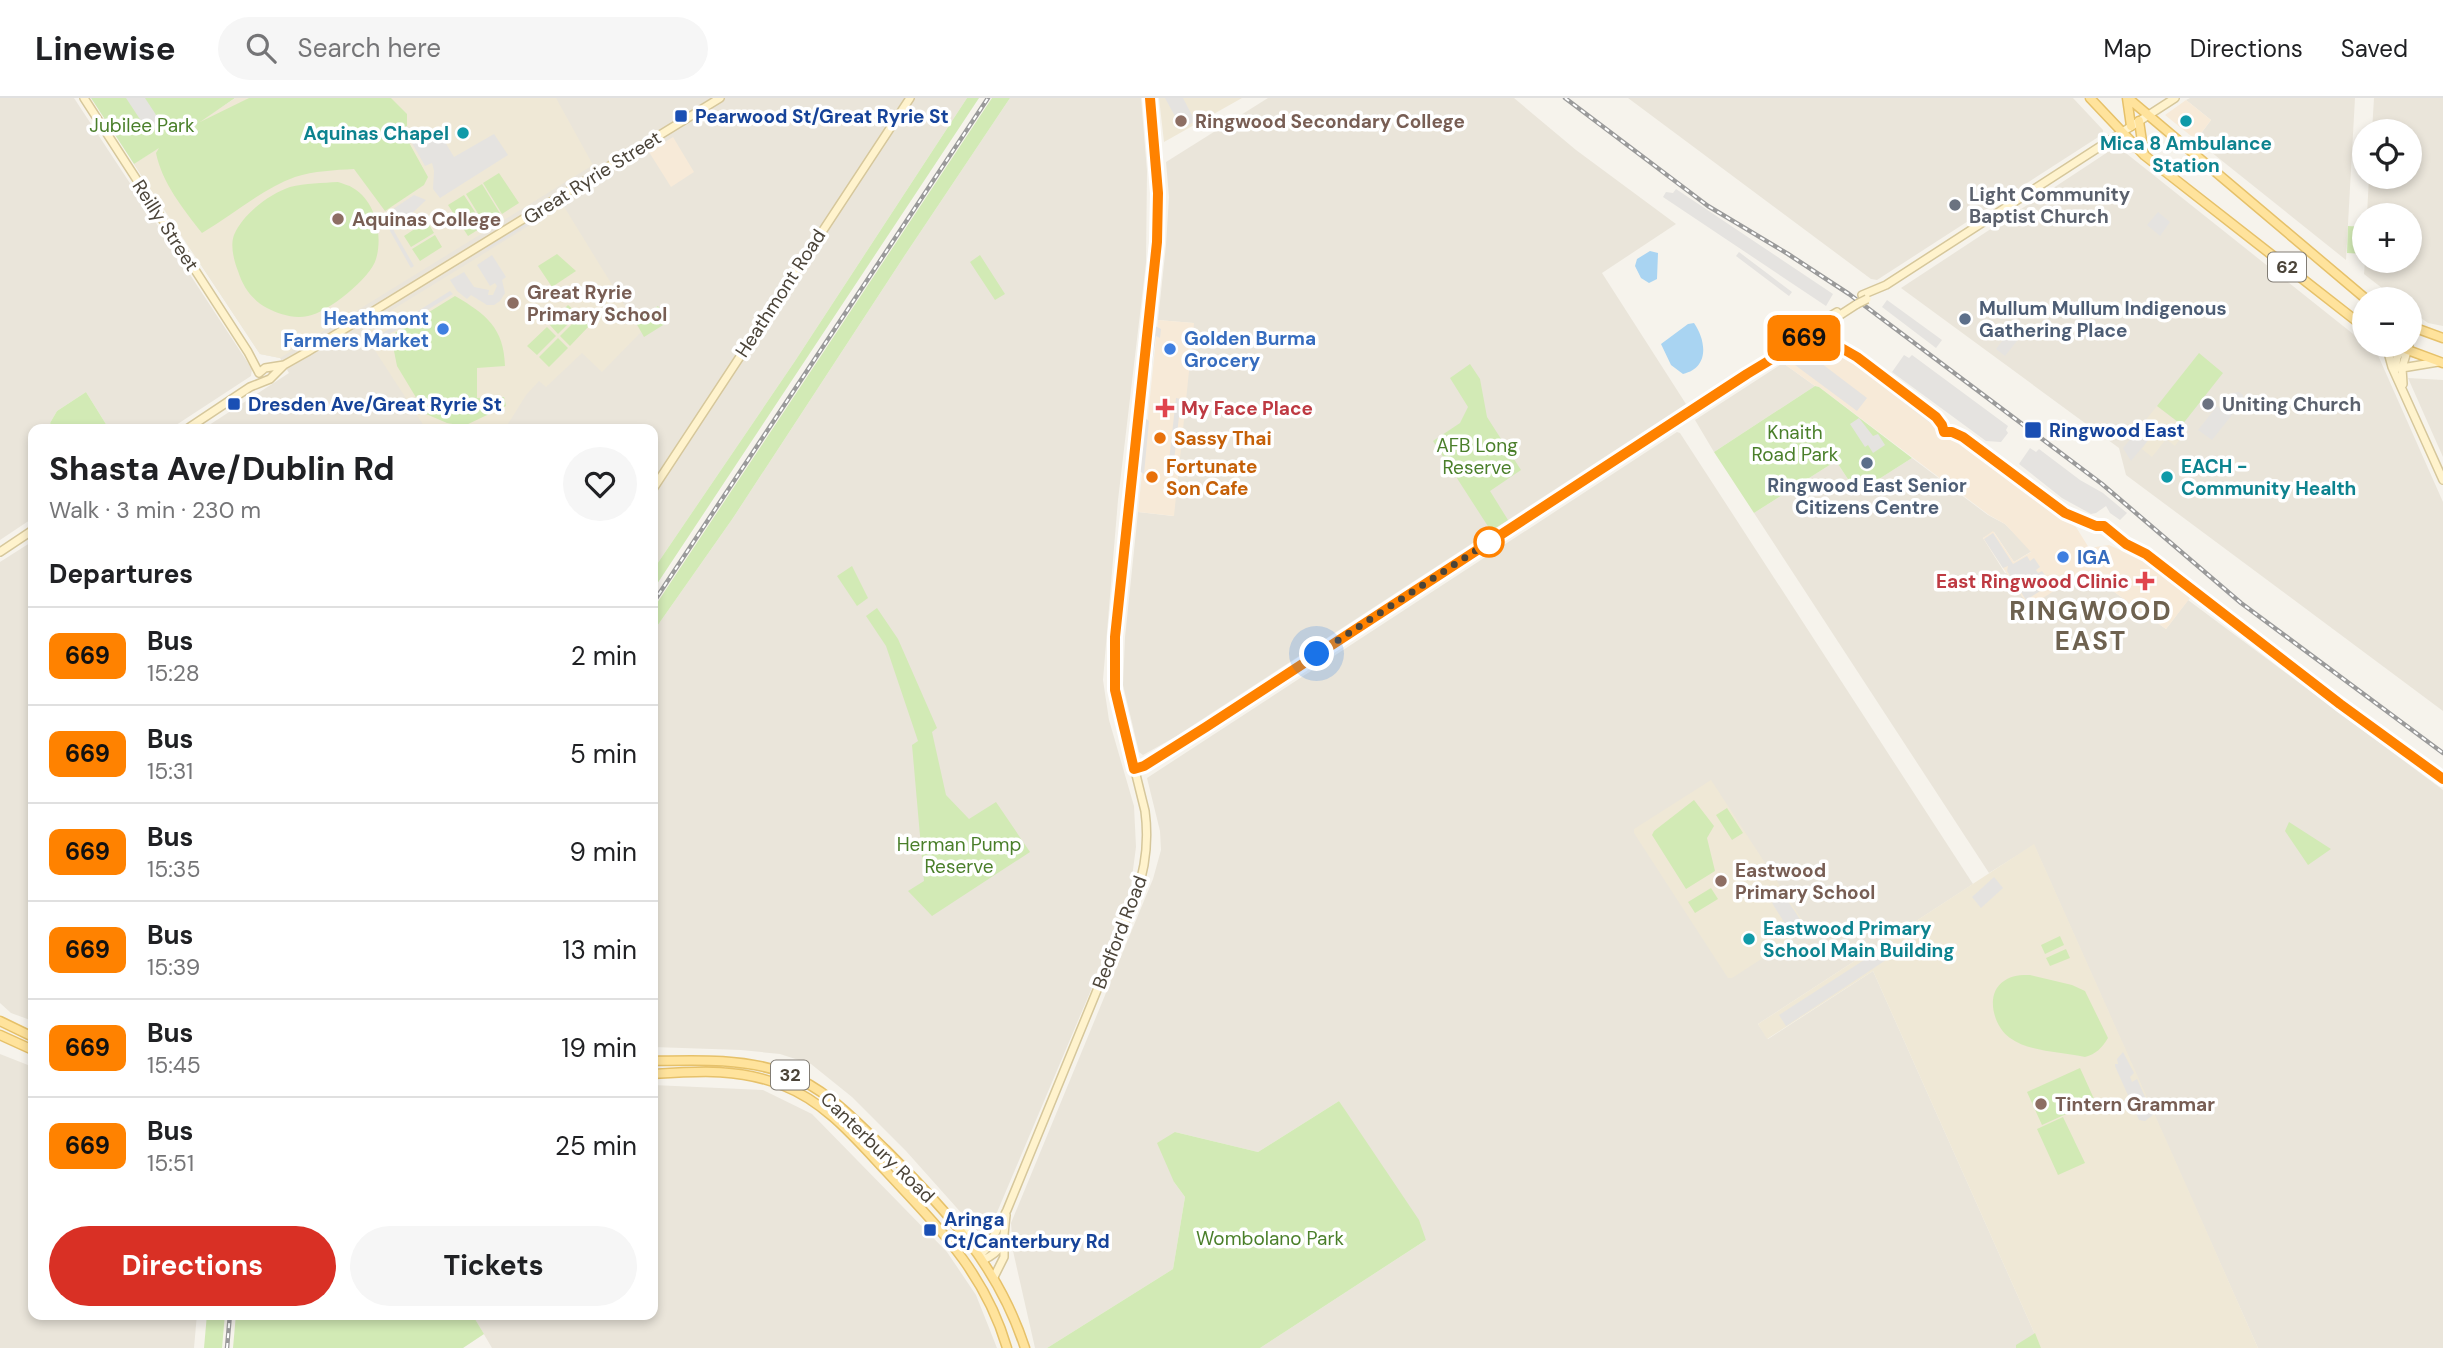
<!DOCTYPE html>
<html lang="en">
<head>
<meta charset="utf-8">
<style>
  body { margin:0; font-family:"DM Sans",sans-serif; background:#f6f6f6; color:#202124; height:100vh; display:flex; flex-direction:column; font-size:26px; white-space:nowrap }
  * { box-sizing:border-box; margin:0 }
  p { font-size:23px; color:#757577 }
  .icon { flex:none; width:38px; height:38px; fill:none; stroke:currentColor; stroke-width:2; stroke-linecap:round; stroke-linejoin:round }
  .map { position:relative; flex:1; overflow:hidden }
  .side { position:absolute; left:28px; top:326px; width:630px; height:896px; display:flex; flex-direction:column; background:#fff; border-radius:14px; box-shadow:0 4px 10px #0003 }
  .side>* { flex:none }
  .badge { padding:0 14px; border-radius:10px; font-size:24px; line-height:46px }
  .tools { position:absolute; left:2352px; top:21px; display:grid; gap:14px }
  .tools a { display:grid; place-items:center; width:70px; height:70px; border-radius:50%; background:#fff; box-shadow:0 4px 10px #0003; font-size:35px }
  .you { position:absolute; width:35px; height:35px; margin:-18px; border:5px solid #fff; border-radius:50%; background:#1a73e8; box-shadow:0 0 0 10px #1a73e833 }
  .map>.badge { position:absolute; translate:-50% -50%; box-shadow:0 0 0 4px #fff }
  h2 { padding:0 21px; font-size:26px; line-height:63px }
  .round { display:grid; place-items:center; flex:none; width:74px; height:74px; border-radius:37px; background:#f6f6f6 }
  .headline { display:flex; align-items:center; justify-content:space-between; height:119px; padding:0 21px }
  h1 { font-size:33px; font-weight:700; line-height:52px }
  .button { display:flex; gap:14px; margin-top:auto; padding:14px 21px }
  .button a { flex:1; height:80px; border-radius:42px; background:#d93025; color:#fff; font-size:28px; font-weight:700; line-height:80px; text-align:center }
  .button a+a { background:#f6f6f6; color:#202124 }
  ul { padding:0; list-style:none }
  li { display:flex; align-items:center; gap:21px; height:98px; padding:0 21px; border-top:2px solid #e0e0e0 }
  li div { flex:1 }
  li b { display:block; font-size:26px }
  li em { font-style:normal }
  li .badge { min-width:77px; font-weight:700; text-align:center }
  header { display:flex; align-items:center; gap:42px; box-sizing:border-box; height:98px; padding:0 35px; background:#fff; border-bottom:2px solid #e0e0e0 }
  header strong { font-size:33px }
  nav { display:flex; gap:38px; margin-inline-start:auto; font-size:24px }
  .search { width:490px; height:63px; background:#f6f6f6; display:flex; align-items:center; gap:18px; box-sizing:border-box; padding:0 24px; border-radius:38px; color:#757577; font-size:26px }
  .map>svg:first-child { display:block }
</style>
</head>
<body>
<header>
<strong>Linewise</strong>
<div class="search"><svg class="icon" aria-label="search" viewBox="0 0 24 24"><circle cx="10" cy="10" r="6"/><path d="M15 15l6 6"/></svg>Search here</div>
<nav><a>Map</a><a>Directions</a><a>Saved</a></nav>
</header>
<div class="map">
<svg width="2443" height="1250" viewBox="0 0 2443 1250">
  <rect width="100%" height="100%" fill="#f6f3ec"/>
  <path fill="#eae5da" d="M0,0h74l178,271 -1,7 -81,53h-61l-23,-37 -29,19 -7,12 3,6h-20v89l-33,22z
    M236,0h731l-172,263 -142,209v-141h-450l86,-56 -9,-15 -20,-4 -126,-190z
    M1010,0h131l6,73 -1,92 -28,237 -15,180 6,40 25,86 2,41 -7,53 -142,336 -6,-1 -75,-84 -54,-54 -41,-33 -31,-10 -39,-4 -88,-3v-415l80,-114 172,-263z
    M1268,0h246l62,52 100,74 -74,49 84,131 -511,333 -32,18 -4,-3 -16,-67 2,-48 13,-125 35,4 20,-193 -35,-3 8,-75 3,-48 -3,-35z
    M1628,0h445l30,32v4l-226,146 -6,-1z
    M2190,0h165l-9,162 -150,-120 15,-20 -25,-20z
    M2374,0h69v228l-15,-3 -18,-13v-11h-14l-32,-25 1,-13h45v-46h-43l2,-38h41v-46h-38z
    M2117,48l260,207 66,149v209l-317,-236 -7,-27 -218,-160z
    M1783,265l32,23 -101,66 -19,-32z
    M2408,280l35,2v77z
    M1677,334l3,1 293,451 -215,140 10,15 105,-68 168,377h-781l166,-108 -87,-139 -81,51 -83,-20 -1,50 11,15 -12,72 -126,79h-12l-22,-97 -2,-28 142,-344 8,-29 -1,-19 -13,-53z
    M1912,360l76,57 17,9 27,27 -18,11 -20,-30 -11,6 22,35 80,-2 81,58 22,-29 255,190v558h-185l-224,-503 -45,28 -235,-360 82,-52 21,32z
    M33,443v480l-22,-8 -11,-10v-441z
    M0,956l33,13v247h164l-3,34h-194z
    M653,987l110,5 49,24 135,138 29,43 21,53h-505l-20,-34h181z"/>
  <path fill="#f7ead8" d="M2186,2l25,20 -15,20 -31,-25z
    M673,39l21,35 -23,15 -22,-35z
    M1158,222l36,3 -20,193 -36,-4z
    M1820,241l29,22 9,2 218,164 13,21 20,-3 33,15 48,38 -24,31 -81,-58 -56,36 -46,-69 10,-7 21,31 17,-10 -26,-28 -16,-9 -170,-128 -4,-1 -32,-23z"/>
  <path fill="#efe8d6" d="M236,0h320l37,67 -313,193 -20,-4 -126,-190z
    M1159,0h83l-78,44z
    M563,107l78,127 -39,40 -20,-19 -36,34 -7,-6 -13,14 -18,29 -7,5h-75l-65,-100z
    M2157,308l23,18 -3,4 9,7h-3l-8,11 -9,-7 -14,18 -10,-8 7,-10v-7l-8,-6z
    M1711,682l97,149 -76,49h-4l-94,-145v-4z
    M2034,746l145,325 79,179h-217l-168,-377 -106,68 -9,-15z"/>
  <path fill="#d2eab5" d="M91,0h144l-35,24 49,-24h142l16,16v12l-5,4 26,47 -4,8 -39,26 -31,-42c-19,1 -40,2 -59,8 -33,12 -62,38 -93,56 -18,-23 -40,-50 -46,-80l3,-5 -25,16z
    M967,0h12l-326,492v-20l142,-209z
    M992,0h18l-105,157 -172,263 -80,114v-23z
    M499,75l20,30 -17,11 -19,-31z
    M338,84c5,2 11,3 15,6 23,13 30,48 23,71 -5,19 -49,54 -68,57 -15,3 -29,-2 -41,-8 -15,-8 -24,-21 -29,-37 -4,-10 -8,-25 -4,-36 9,-21 35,-41 56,-48 15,-4 33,-4 48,-5z
    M482,86l19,31 -16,10 -19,-31z
    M464,97l20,31 -16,10 -20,-31z
    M427,123l7,12 -23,14 -7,-11z
    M2348,128l16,1v27l-17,-1z
    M435,137l7,12 -22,14 -8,-12z
    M557,156l19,17 -24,16 -14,-21z
    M980,157l25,39 -10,6 -25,-38z
    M455,198c31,18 49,32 50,70l-28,2v30l27,-1 2,9 -42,20 -17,-3 -21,-9 -29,-48 -3,-15 1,-18z
    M568,207l10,9 -20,20 -9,-10z
    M658,208l10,16 -24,15 -9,-16z
    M579,219l10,9 -19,20 -10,-10z
    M547,229l9,9 -19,19 -10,-9z
    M558,240l10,10 -19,19 -10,-10z
    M2199,255l24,20 -41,52 -25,-19z
    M1470,266l10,15 7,38 34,53 -31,21 18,29 -17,11 -58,-90 27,-18 8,-16 -18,-29z
    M1815,288l4,1 93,71 -55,35 -21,-32 -82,52 -40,-61z
    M86,294l23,37h-56l-3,-6 7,-12z
    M852,468l16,32 -11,8 -20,-30z
    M877,510l21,31 39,89 -5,4 14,63 23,24 27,-17 34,50 -98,64 -24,-25 16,-10 -12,-136 6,-4 -32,-95 -20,-30z
    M1694,702l20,26 -7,12 8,33 -29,18 -34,-54 2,-4z
    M1727,710l16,25 -11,7 -16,-25z
    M2289,724l42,27 -23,16 -23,-34z
    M1711,790l7,11 -23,14 -7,-11z
    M2060,838l4,9 -19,9 -4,-9z
    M2066,851l4,9 -20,8 -4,-8z
    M2030,877l42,10 13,6 23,47c-6,10 -12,16 -23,19 -23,-5 -56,-5 -75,-19 -16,-11 -26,-44 -6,-57 8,-6 17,-6 26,-6z
    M2080,970l15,33 -53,24 -15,-33z
    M1339,1003l80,119 7,20 -166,108h-213l126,-79 12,-72 -11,-15 -17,-39 18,-11 83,20z
    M2063,1019l22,46 -27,12 -21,-46z
    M207,1216h18l-3,34h-18z
    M236,1216h236l12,20 -21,14h-230z
    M2035,1235l6,15h-25v-3z"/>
  <path fill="#e5e3e0" d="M126,0h19l15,23 -13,9z
    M1165,0h18l12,23 -13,8z
    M407,28l14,17 18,-11 15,25 40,-23 14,21 -68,43 -7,-9 1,-18 -2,-8 -7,3 -21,-37z
    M1676,91l157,105 -7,12 -163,-109 3,-5 7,1z
    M414,97l12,5 -24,23 -10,-2 2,10 20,35 -3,2 -21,-37 -2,-14 4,-3 1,-5z
    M557,105l1,3 -70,43 -4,-1z
    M2158,114l12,10 -10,14 -13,-11z
    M1739,154l53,40 -3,4 -53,-40z
    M492,157l14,22 -4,3 3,13 -5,8 -6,4h-7l-16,-10 -4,4 -10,-8 -7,-11 14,-8 10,15 15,3 -1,5h5l4,-9 -2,-3 -5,3 -13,-21z
    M450,193l3,3 -70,44 -2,-4z
    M1887,202l55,40 -6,8 -54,-41z
    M1153,227l8,4 -1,9 -4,-2 -4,29 -4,-1z
    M2011,232l9,7 -15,19 -9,-7z
    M1809,256l58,44 -10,13 -62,-46 6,-7 4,2z
    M1904,257l5,3 3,-3 96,71 -2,4 2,3 -7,9 -15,-1 -94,-69z
    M1889,288l45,34 -5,2 -44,-34z
    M2239,294l4,3v6l-31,39 -14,-10 19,-24 6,5 4,-5 -4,-1 9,-12z
    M1176,300l5,1 -7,62h-5z
    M1145,320l4,3 -5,53 -5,-3z
    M1859,320l14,18 5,-2 7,11 -12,8 -5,-8 -3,2 -15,-23z
    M2138,332l11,9 -18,22 -8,-13z
    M2030,350l6,4 3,-3 41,31 23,13 24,20 -7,7 -10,-7 -4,-7 -10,7 -5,1 -29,-16 -43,-34z
    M1993,435l20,31 14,-8 3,5 4,-3 6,9 -4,3 2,3 4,-2 9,13 -25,16 -19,-29 1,-5 -5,2 -19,-29z
    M1994,779l9,11 -22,20 -9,-11z
    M1784,797l21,32 -8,5 -2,-2 -4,3 -19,-30z
    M1878,853l8,9 -100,66 -7,-11z
    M2123,954l11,21 -4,4 2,5 5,-3 16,36 -8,6 -6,-1 -24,-54v-2h3l-1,-5z"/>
  <path fill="#a9d4f2" d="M1650,153l8,2 -1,26 -8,4 -8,-5 -6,-12 2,-7z
    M1694,225c12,17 16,45 -11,51l-12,-9 -10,-21 27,-20z"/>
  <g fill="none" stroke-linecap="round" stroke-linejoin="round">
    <defs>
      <path id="secondary" d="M84,0l164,254 11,21
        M1862,197l24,-10 289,-187
        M1807,236l13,-12 17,-10
        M2386,247l6,22 51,113
        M2402,270l36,-6
        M2395,273l2,-14 7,-11
        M259,275l6,-5 19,-3 23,-13 413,-254
        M2403,286l-1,-16 7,-23
        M187,331l63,-42 20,-8 14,-14
        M653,391l257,-391
        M0,454l33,-22
        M1134,671l10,-3 62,-39 651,-423
        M954,1120l26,23 12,-3
        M980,1157l8,-8 19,-37 129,-315c10,-28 13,-54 9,-84l-30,-121v-53l42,-396 1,-48 -8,-95
        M983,1162c24,-11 20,-22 23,-45
        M994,1179l10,-20v-16"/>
      <path id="primary" d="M2090,0l54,57 220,172
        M2127,0l4,28
        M2128,0l238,201
        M2139,23l5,34
        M2410,228l33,12
        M2394,247l49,18
        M0,923l33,16
        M0,937l33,15
        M653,963c43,-1 90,-3 132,12 41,15 70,47 101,77 60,60 112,115 139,198
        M653,976c46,-3 87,-6 131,12 41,16 71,52 101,84 52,56 100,102 122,178"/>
    </defs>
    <use href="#secondary" stroke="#d6c79b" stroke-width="10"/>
    <use href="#primary" stroke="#e6c16a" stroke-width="11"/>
    <use href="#secondary" stroke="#fff3cd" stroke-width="7"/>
    <use href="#primary" stroke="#ffe39c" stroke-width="8"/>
    <defs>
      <path id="rail" d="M1565,0l143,108 80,48 61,40 253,190 139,119 202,150
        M653,505l335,-505
        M227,1250l3,-34"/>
    </defs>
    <use href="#rail" stroke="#9a9a9a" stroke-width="4.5"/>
    <use href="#rail" stroke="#fff" stroke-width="2" stroke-dasharray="5" stroke-linecap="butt"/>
    <defs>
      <path id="secondary-bridge" d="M1857,206l10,-5"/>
    </defs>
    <use href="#secondary-bridge" stroke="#d6c79b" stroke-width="10" stroke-linecap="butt"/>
    <use href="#secondary-bridge" stroke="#fff3cd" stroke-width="7"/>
  </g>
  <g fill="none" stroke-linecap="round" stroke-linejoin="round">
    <defs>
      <path id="line" d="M1150,0l8,95 -1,49 -42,395v53l19,79 10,-3 62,-39 541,-353 71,-43 6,7 33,19 79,60 6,8 2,7h8l11,5 102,76 31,13h8l22,18 20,10 194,150 103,75"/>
    </defs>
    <use href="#line" stroke="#fff" stroke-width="16"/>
    <use href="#line" stroke="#ff8200" stroke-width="10"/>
    <path stroke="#4b4439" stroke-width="7" stroke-dasharray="0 12.6" d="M1317,556l172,-112"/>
  </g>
  <g fill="#1a4fb4" stroke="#fff" stroke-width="2.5">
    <rect x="674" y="11" width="14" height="14" rx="3.5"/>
    <rect x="227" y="299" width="14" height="14" rx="3.5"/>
    <rect x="2024" y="323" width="18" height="18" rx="3.5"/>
    <rect x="923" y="1125" width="14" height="14" rx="3.5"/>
  </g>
  <g fill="#8d6e63" stroke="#fff" stroke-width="2.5">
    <circle cx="1181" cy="23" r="7"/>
    <circle cx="338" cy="121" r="7"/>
    <circle cx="513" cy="205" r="7"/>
    <circle cx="1721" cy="783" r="7"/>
    <circle cx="2041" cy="1006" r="7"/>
  </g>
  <g fill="#0f9aa8" stroke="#fff" stroke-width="2.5">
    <circle cx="2186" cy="23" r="7"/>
    <circle cx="463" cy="35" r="7"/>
    <circle cx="2167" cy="379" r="7"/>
    <circle cx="1749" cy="841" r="7"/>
  </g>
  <g fill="#6b7280" stroke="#fff" stroke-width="2.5">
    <circle cx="1955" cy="107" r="7"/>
    <circle cx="2208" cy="306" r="7"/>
  </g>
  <g fill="#5c6f8a" stroke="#fff" stroke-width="2.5">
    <circle cx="1965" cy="221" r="7"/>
    <circle cx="1867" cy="365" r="7"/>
  </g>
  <g fill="#3f7fe0" stroke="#fff" stroke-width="2.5">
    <circle cx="443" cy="231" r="7"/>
    <circle cx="1170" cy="251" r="7"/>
    <circle cx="2063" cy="459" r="7"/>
  </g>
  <g fill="#e0444e" stroke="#fff" stroke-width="2.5">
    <path d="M1161.5 299.5h7v7h7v7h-7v7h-7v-7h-7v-7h7z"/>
    <path d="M2141.5 472.5h7v7h7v7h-7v7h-7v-7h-7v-7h7z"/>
  </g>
  <g fill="#e8710a" stroke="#fff" stroke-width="2.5">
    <circle cx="1160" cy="340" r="7"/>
    <circle cx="1152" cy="379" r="7"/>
  </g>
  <circle fill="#fff" stroke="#ff8200" stroke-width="3.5" cx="1489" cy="444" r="14"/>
  <g text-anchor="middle" stroke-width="7" stroke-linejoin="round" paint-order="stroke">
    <g fill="#fff" stroke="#817c74" stroke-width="2">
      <rect x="2268" y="154.5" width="38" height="29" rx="5"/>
      <rect x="771" y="962.5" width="38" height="29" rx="5"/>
    </g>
    <g font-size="18" font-weight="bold" fill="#4b4439">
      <text x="2287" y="175">62</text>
      <text x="790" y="983">32</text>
    </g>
    <g font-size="19" font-weight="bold" fill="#164399" stroke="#fff" text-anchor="start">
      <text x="695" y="25">Pearwood St/Great Ryrie St</text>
      <text x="248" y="313">Dresden Ave/Great Ryrie St</text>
      <text x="2049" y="339">Ringwood East</text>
      <text x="944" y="1128">Aringa<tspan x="944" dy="22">Ct/Canterbury Rd</tspan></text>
    </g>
    <g font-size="19" font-weight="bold" fill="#785e54" stroke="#fff" text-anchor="start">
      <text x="1195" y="30">Ringwood Secondary College</text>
      <text x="352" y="128">Aquinas College</text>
      <text x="527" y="201">Great Ryrie<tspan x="527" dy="22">Primary School</tspan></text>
      <text x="1735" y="779">Eastwood<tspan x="1735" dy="22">Primary School</tspan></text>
      <text x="2055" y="1013">Tintern Grammar</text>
    </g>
    <g font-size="19" fill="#4a7f2a" stroke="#fff">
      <text x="142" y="34">Jubilee Park</text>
      <text x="1795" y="341">Knaith<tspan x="1795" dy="22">Road Park</tspan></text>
      <text x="1477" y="354">AFB Long<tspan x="1477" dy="22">Reserve</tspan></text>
      <text x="959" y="753">Herman Pump<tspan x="959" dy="22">Reserve</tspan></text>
      <text x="1270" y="1147">Wombolano Park</text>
    </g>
    <g font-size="19" font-weight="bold" fill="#0d838f" stroke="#fff" text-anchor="start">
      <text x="449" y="42" text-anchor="end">Aquinas Chapel</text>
      <text x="2186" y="52" text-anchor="middle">Mica 8 Ambulance<tspan x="2186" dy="22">Station</tspan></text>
      <text x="2181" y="375">EACH -<tspan x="2181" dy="22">Community Health</tspan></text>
      <text x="1763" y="837">Eastwood Primary<tspan x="1763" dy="22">School Main Building</tspan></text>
    </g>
    <g font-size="19" fill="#4b4439" stroke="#fff">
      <text transform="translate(592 79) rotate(-32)" y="7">Great Ryrie Street</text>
      <text transform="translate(166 127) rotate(57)" y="7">Reilly Street</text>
      <text transform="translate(780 195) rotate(-57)" y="7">Heathmont Road</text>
      <text transform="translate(1119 834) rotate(-69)" y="7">Bedford Road</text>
      <text transform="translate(878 1049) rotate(44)" y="7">Canterbury Road</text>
    </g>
    <g font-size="19" font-weight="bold" fill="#5b616d" stroke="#fff" text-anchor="start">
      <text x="1969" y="103">Light Community<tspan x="1969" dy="22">Baptist Church</tspan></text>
      <text x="2222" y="313">Uniting Church</text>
    </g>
    <g font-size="19" font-weight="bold" fill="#4e5e75" stroke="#fff" text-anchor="start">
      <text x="1979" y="217">Mullum Mullum Indigenous<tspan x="1979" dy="22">Gathering Place</tspan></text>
      <text x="1867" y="394" text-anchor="middle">Ringwood East Senior<tspan x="1867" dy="22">Citizens Centre</tspan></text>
    </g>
    <g font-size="19" font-weight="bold" fill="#366cbe" stroke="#fff" text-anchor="start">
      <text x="429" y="227" text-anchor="end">Heathmont<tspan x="429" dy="22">Farmers Market</tspan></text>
      <text x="1184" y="247">Golden Burma<tspan x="1184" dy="22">Grocery</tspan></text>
      <text x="2077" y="466">IGA</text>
    </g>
    <g font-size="19" font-weight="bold" fill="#be3a42" stroke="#fff" text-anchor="start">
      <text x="1181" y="317">My Face Place</text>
      <text x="2129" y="490" text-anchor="end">East Ringwood Clinic</text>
    </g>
    <g font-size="19" font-weight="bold" fill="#c56008" stroke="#fff" text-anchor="start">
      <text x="1174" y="347">Sassy Thai</text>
      <text x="1166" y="375">Fortunate<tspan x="1166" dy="22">Son Cafe</tspan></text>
    </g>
    <g font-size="26" font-weight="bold" letter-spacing="2" fill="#6e6250" stroke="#fff">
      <text x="2091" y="522">RINGWOOD<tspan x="2091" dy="30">EAST</tspan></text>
    </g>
  </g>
</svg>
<div class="tools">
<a><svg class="icon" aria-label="locate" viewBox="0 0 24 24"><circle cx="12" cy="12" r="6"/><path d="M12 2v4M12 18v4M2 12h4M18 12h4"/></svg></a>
<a>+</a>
<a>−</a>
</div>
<div class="you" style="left:1317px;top:556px"></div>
<b class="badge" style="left:1804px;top:240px;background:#ff8200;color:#111">669</b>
<section class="side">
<div class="headline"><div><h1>Shasta Ave/Dublin Rd</h1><p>Walk · 3 min · 230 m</p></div><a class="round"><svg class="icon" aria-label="heart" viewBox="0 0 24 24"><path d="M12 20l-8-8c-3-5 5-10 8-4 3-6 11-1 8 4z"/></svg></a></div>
<h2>Departures</h2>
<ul>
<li><span class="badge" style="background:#ff8200;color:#111">669</span><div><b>Bus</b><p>15:28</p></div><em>2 min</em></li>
<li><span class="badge" style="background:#ff8200;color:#111">669</span><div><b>Bus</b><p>15:31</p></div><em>5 min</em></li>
<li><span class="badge" style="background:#ff8200;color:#111">669</span><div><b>Bus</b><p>15:35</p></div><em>9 min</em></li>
<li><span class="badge" style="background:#ff8200;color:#111">669</span><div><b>Bus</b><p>15:39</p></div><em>13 min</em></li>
<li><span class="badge" style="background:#ff8200;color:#111">669</span><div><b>Bus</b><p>15:45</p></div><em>19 min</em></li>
<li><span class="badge" style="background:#ff8200;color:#111">669</span><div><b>Bus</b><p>15:51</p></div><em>25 min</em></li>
</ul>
<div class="button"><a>Directions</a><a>Tickets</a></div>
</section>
</div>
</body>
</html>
